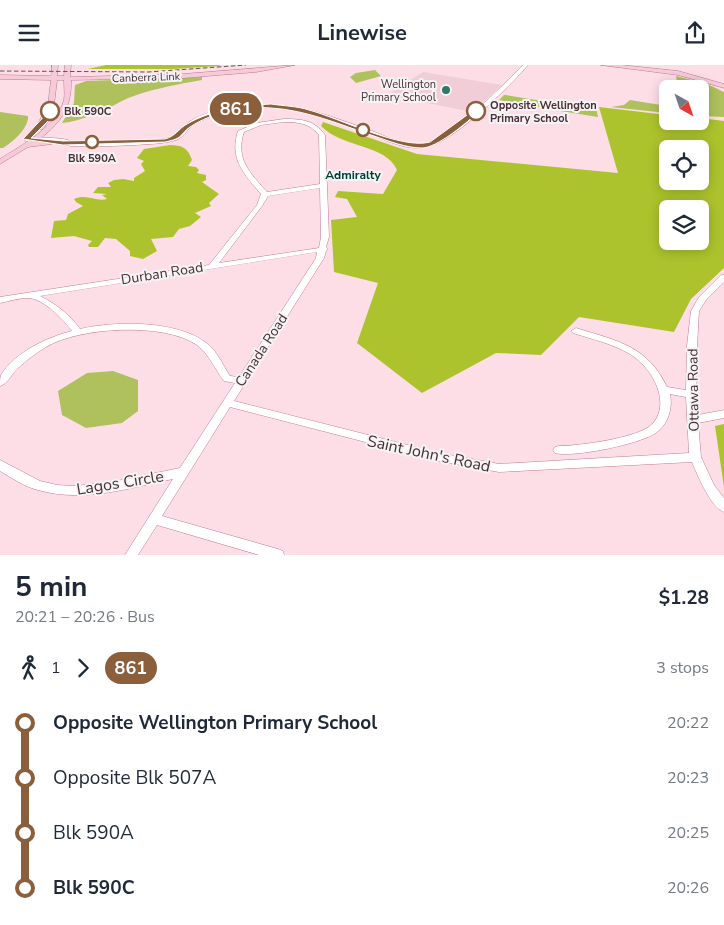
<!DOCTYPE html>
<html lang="en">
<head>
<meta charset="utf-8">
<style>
  body { margin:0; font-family:"Nunito Sans",sans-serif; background:#f6f6f7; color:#1f2937; height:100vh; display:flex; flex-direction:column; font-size:19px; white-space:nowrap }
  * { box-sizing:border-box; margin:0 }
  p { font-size:16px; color:#747a83 }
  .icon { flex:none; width:28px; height:28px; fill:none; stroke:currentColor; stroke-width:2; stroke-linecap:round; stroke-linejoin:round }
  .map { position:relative; height:490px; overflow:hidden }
  .drawer { display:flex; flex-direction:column; background:#fff; flex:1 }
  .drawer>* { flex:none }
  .badge { padding:0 10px; border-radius:16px; font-size:18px; line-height:32px }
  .needle { width:32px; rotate:140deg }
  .tools { position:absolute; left:659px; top:15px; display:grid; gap:10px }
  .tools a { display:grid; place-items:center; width:50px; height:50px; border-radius:8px; background:#fff; box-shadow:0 2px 12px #0003; font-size:25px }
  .map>.badge { position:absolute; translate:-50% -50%; box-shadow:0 0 0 2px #fff }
  .legs { display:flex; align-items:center; gap:8px; height:55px; padding:0 15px; font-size:16px }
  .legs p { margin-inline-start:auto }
  .overview { display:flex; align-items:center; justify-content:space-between; height:85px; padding:0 15px }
  h1 { font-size:28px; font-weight:700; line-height:38px }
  ul { padding:0 15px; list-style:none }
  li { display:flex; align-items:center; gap:18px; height:55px; font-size:19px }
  li i { display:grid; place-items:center; width:8px; height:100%; margin:0 6px; background:currentColor }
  li i::after { content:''; width:12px; height:12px; margin:-6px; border:4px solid; border-radius:50%; background:#fff }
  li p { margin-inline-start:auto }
  li:first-child i { background:linear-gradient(#0000 50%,currentColor 0) }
  li:last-child i { background:linear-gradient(currentColor 50%,#0000 0) }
  header { display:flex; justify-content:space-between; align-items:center; height:65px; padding:0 15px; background:#fff; font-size:22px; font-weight:700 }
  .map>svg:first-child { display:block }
</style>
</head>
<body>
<header><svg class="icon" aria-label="menu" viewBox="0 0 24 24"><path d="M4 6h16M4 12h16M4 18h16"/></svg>Linewise<svg class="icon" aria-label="share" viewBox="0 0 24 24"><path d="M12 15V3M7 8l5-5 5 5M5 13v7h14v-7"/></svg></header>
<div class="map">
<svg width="724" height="490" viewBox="0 0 724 490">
  <rect width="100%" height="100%" fill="#fddee7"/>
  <path fill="#f0cdd7" d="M423,7l79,13 -30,27 -85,-17z"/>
  <path fill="#aec15c" d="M375,5l6,6 -25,7 -6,-6 6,-4z
    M676,11l31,8 17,8v25l-24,-1v-27h-22z
    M202,12v3c-23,4 -62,11 -82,22 -17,9 -38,19 -58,21l12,-20 1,-18 11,-4z
    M504,30h1l50,8 -4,6 -52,-9z
    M630,35l37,6v7l-56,-6 13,-2z
    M559,36l37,6 2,10 -44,-7z
    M0,47l28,4c1,12 -15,26 -25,32h-3z
    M113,306l25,9v31l-16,12 -36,5 -24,-13 -4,-24 29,-18z"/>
  <path fill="#acc32d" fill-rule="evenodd" d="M106,0h113l1,1 -48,3h-84z
    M599,42l68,8 1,6h32v-3l24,3v147l-33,31 -17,33 -95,-15 -38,38 -45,-2 -74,40 -65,-50 21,-60 -44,-11 -3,-52 26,-3 -10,-18 -12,-2 3,-6 45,3 14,-24c-11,-26 -55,-22 -76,-44l2,-4 94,32 201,19zM668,84h32v32h-32zM668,144h32v32h-32z
    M170,80c12,0 18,3 22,15l-4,6 8,1 3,3 -2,3 9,2v5l-4,2 17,12 -10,9 2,3 -16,7 6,4 -11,9 -11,3 -6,8 -22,2 6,12 -14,8 -13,-3v-5l-14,-12 -11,-1 -7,9h-9l-1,-2 4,-4 -18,-5 -23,2 3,-17 12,-1 2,-6 15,-8 -7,-4 -2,-3c13,-6 21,3 33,0l-5,-4 5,-1 -14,-1 5,-6h13l-3,-4 6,-3 9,-1 11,2v-3l11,-7 -4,-7 3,-3 -7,-3 7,-9z
    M724,359v63l-9,-61z"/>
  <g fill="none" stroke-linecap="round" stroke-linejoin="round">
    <defs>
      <path id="minor" d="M523,0h5c-20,23 -73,76 -102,82 -20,4 -40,-7 -58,-14 -30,-10 -60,-22 -91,-25 -27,-2 -57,3 -81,15 -8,4 -11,14 -20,17 -13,4 -28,4 -41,5 -21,1 -43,2 -64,1 -5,-1 -8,-2 -11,-3 -10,-3 -23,-1 -34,-2l-3,-2 3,-2c13,1 29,0 42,3 2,1 4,2 6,2 23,2 46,0 68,-2 10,0 21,0 30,-3 8,-2 11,-10 17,-15 21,-14 60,-18 85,-17 33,1 66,15 98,26 16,6 33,16 51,13 27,-5 80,-58 100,-79z
        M284,54c18,0 30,1 41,16l4,102 -3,10 2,2 -2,2 -2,7 -90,143 205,52 60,11 190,-11 -3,-56 -16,-3c3,14 -2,30 -13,38 -15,12 -85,26 -102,21l-2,-3 2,-3 4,-1c19,0 79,-8 92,-21 9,-8 11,-20 8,-32 -4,-16 -15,-30 -29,-39 -17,-10 -38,-15 -57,-21l-2,-2 5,-3 3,1c40,12 69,18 88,58l19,3 1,-44 4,-35 8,-14 22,-22h3v7l-18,18 -7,11 -2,35 -1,48 2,21 26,-5v8l-26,5 3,34 13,28 10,13v14c-13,-4 -27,-38 -32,-50l-193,10 -60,-11 -209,-54 -68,109 116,33 5,2 1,4h-25l-102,-30 -19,30h-13l48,-76c-44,9 -90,24 -135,11 -13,-3 -26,-12 -38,-19v-11l40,21 17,4 18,1 37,-4 68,-14 55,-85 -11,-2c-9,-12 -15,-27 -27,-36 -33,-23 -118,-18 -151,2 -10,6 -19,13 -28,21 -6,5 -10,16 -18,18 0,-4 0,-8 1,-11 14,-23 47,-38 71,-44 -8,-11 -29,-33 -44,-33 -9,0 -19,3 -28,5v-6l209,-32 48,-60 4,-11c-17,-20 -32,-35 -23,-63l19,-8zM284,57c14,0 26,1 35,13l1,49 -53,8c-17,-19 -32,-33 -23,-60l17,-7zM320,123l1,49 -2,11 -100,15 43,-57 6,-10zM317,187l-1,6 -77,119 -9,-1c-8,-12 -13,-26 -25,-34 -30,-22 -91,-21 -125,-13 -11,-15 -24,-25 -40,-33z"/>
      <path id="major" d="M52,0h6l-1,11h7l1,-11h6l-1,12h3l110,-3 112,-9 -39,7 -73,6 -112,2c1,30 -12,44 -35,62l13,-2 4,2 -1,2 -24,3 -28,17v-5c22,-14 56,-32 64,-59 1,-6 0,-13 0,-20h-7l-3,25 -5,15 -6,9h-6l-1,-2 12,-22 3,-25 -51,-1v-4l51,1z
        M601,0h20l57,6 46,13v4l-46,-13z"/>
    </defs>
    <use href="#minor" stroke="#c37c94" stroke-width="1"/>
    <use href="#major" stroke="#b77c8f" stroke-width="1"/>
    <use href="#minor" fill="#fff" fill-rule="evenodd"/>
    <use href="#major" fill="#f7cad9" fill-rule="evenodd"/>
    <path stroke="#6b4e58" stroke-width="1" stroke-dasharray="4.5 2.5" stroke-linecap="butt" d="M0,6l148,1 98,-7"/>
  </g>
  <path fill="#8b5e3c" stroke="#fff" d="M271,39c12,2 26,2 38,6 30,8 93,40 121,32l44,-32 5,1c-11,11 -42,37 -57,37 -16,0 -33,-7 -48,-12 -33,-11 -67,-26 -103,-28 -25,-2 -59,4 -81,19 -12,9 -6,11 -25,15l-102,3 -40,-6 27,-29 3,1 -3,8 -19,19 32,3 102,-2c11,-3 13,-10 22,-15 26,-15 55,-18 84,-20z"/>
  <circle fill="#327668" stroke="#f4f4f4" stroke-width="2" cx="446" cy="25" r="5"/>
  <g fill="#fff" stroke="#8b5e3c" stroke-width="2.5">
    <circle cx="50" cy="46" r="9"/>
    <circle cx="476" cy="46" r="9"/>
    <circle cx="363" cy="65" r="6"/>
    <circle cx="92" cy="77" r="6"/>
  </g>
  <g text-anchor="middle" stroke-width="4" stroke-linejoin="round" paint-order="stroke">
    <g font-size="11" fill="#492c36" stroke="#f4f4f4">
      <text transform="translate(146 12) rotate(-2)" y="4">Canberra Link</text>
    </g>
    <g font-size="11" fill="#492c36" stroke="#f4f4f4" text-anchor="end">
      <text x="436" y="23">Wellington<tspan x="436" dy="13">Primary School</tspan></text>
    </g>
    <g font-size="11" font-weight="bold" fill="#492c36" stroke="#f4f4f4" text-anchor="start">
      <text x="490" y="44">Opposite Wellington<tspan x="490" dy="13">Primary School</tspan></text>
      <text x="64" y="50">Blk 590C</text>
      <text x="92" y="97" text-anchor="middle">Blk 590A</text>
    </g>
    <g font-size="12" font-weight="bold" fill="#003c32" stroke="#f4f4f4">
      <text x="353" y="114">Admiralty</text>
    </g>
    <g font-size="14" fill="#492c36" stroke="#f4f4f4">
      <text transform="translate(162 208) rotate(-9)" y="5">Durban Road</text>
      <text transform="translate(261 285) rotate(-57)" y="5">Canada Road</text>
      <text transform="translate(693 325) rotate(-91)" y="5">Ottawa Road</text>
    </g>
    <g font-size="16" fill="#492c36" stroke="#f4f4f4">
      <text transform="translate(429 388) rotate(12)" y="6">Saint John's Road</text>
      <text transform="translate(120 417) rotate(-9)" y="6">Lagos Circle</text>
    </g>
  </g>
</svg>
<div class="tools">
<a><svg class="needle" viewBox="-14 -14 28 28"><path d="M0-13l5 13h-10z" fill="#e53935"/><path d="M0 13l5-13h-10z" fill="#747a83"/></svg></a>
<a><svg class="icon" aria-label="locate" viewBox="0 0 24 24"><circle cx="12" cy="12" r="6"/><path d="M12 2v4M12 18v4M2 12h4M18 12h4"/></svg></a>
<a><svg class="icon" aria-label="layers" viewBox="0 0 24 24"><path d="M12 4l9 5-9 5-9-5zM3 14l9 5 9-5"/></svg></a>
</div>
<b class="badge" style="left:236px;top:44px;background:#8b5e3c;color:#fff">861</b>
</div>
<section class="drawer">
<div class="overview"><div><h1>5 min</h1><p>20:21 – 20:26 · Bus</p></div><b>$1.28</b></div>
<div class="legs"><svg class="icon" aria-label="walk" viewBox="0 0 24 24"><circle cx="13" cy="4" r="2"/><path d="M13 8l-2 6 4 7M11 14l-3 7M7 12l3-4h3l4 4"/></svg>1<svg class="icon" aria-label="forward" viewBox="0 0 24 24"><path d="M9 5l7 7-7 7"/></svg><b class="badge" style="background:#8b5e3c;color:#fff">861</b><p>3 stops</p></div>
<ul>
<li><i style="color:#8b5e3c"></i><b>Opposite Wellington Primary School</b><p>20:22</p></li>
<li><i style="color:#8b5e3c"></i><span>Opposite Blk 507A</span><p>20:23</p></li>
<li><i style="color:#8b5e3c"></i><span>Blk 590A</span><p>20:25</p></li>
<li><i style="color:#8b5e3c"></i><b>Blk 590C</b><p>20:26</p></li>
</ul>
</section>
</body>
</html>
